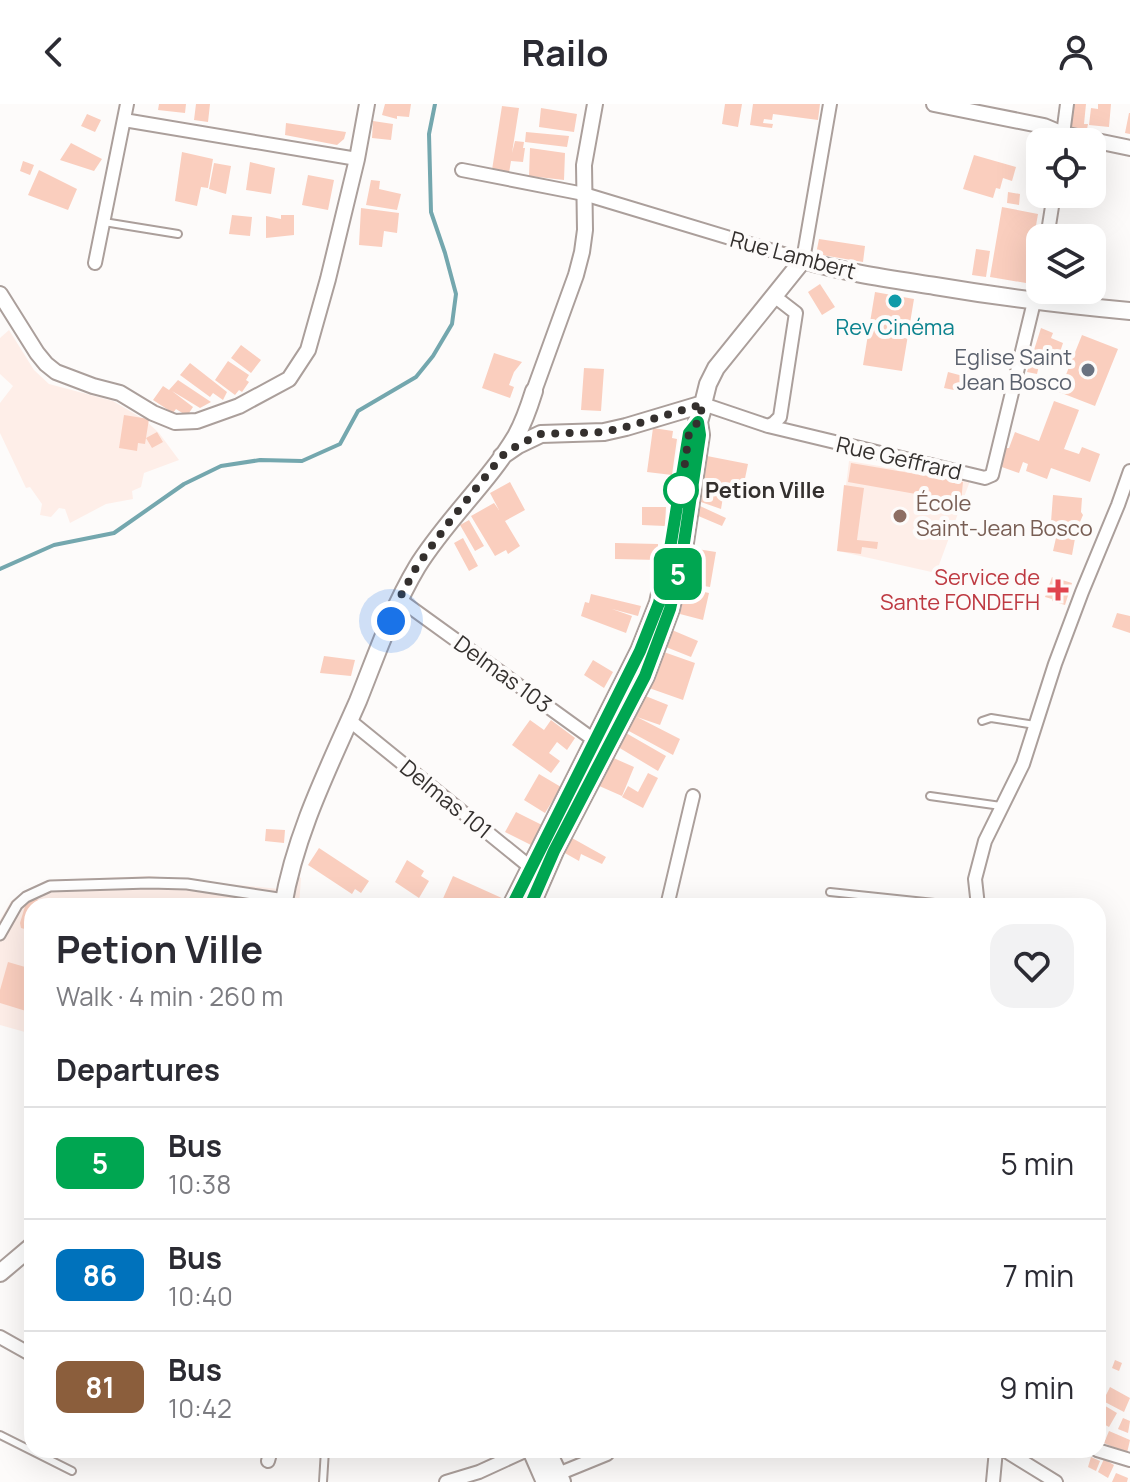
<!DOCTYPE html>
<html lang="en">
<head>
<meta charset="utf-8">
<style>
  body { margin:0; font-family:Manrope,sans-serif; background:#f2f2f3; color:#2b2b33; height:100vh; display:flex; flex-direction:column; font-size:30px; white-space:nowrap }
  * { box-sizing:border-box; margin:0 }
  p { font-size:26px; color:#7c7c81 }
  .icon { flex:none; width:44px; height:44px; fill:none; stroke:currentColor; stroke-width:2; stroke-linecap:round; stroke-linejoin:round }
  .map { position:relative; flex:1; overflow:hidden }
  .panel { position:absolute; left:24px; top:794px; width:1082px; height:560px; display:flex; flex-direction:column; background:#fff; border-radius:24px; box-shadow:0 8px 32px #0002 }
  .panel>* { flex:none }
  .badge { padding:0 16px; border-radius:12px; font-size:28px; line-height:52px }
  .fabs { position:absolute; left:1026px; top:24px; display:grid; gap:16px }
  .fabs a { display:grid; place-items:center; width:80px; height:80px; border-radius:16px; background:#fff; box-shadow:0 8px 32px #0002; font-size:40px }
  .you { position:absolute; width:40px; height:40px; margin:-20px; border:6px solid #fff; border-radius:50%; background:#1a73e8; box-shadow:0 0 0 12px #1a73e833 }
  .map>.badge { position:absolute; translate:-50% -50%; box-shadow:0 0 0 4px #fff }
  h2 { padding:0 32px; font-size:30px; line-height:72px }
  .round { display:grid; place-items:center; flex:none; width:84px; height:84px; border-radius:24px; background:#f2f2f3 }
  .head { display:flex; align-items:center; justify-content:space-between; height:136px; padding:0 32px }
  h1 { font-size:38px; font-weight:700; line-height:60px }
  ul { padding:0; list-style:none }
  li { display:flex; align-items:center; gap:24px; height:112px; padding:0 32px; border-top:2px solid #e1e1e2 }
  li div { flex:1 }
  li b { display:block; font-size:30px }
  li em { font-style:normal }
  li .badge { min-width:88px; font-weight:700; text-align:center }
  header { display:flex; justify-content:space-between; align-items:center; height:104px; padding:0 32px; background:#fff; font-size:36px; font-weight:700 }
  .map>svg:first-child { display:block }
</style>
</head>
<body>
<header><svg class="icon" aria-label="back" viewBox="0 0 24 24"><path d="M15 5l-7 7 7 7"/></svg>Railo<svg class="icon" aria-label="person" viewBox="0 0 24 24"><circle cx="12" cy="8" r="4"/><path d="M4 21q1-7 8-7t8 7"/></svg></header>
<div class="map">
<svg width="1130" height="1378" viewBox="0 0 1130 1378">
  <rect width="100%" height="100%" fill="#fdfbfa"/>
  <path fill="#feeee8" d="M9,226l25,40 15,14 64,17 32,19 14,13 20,27 -35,13 -3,14 -9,4 1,8 -27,5 -36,19 -5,-14 -6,-1 -8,9 -11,-2 2,-11 -12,-17 -4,1 -26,-55v-30l13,-17 -13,-12v-36z
    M849,357l121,20 -34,92 -98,-22z
    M283,766l18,8 -2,28h-267v128l-32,-9v-105l11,-19 19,-13 19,-8 101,-4 129,13z"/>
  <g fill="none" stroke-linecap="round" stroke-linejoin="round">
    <path stroke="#74a7ae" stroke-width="4" d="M0,465l54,-24 60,-12 70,-49 37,-18 39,-6 42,1 38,-17 18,-33 58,-34 17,-21 19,-32 4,-30 -11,-41 -14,-41 -2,-78 6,-30"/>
  </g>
  <path fill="#facebe" d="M159,0h27l-1,9 -27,-3z
    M196,0h14l-2,18 -14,-2z
    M385,0h26l-2,13 -12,-1v3l-15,-4z
    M725,0h17l-4,23 -16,-3z
    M753,0h67l-2,16 -45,-6 -1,6 -8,-1 -1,4 10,1 -1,4 -22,-3z
    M1072,0h14l-2,20h4l-1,5 -17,-2z
    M1098,0h13l-2,23 -20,-2 2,-17 7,1z
    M502,2l17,2 -7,45 3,-12 9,1 -1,6h2l-2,14 -12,-1 -2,12 -17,-3z
    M541,4l36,6 -3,18 -35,-5z
    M1129,9h1v21l-5,-1z
    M87,10l14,6 -6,12 -14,-6z
    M373,17l20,3 -2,16 -19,-2z
    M286,19l60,9 -2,7 -7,6 -52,-10z
    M526,28l43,4 -2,11 -42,-5z
    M71,39l31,16 -8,12 -34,-11z
    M530,44l35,5 -1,27 -35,-4z
    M182,48l31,7 -5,29 -7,-1 -4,19 -22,-5z
    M974,51l42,12 -4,14 -9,-3 -3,11 -4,-1 -3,10 -30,-9z
    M23,57l11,4 -4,10 -10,-4z
    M250,58l25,6 -4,26 -25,-4z
    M214,59l17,3 -5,28 -17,-5z
    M39,66l38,19 -9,21 -40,-15z
    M308,71l26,5 -6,30 -26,-5z
    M371,76l9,1 -1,8 22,5 -4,16 -31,-5z
    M1008,88l12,2 -1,11 -12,-2z
    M1002,103l36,7 -12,69 -36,-6z
    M361,104l38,5 -2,20 -13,-2 -2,16 -23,-2z
    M232,111l20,2 -2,19 -21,-2z
    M281,111h13v20l-28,3v-22l15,3z
    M819,135l46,7 -2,16 -47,-8z
    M976,145l14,2 -4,26 -14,-2z
    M820,180l15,23 -13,8 -14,-23z
    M875,188l39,7 -12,72 -39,-6z
    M1041,224l12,5 -2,5 12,5 -7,21 -15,-7 -4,17 -10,-2z
    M1082,231l36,14 -23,57 -36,-14z
    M241,241l20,15 -10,13 -20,-15z
    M494,249l28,9 -8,10 -5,13 5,2 -4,11 -28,-10z
    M228,257l21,14 -3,5 3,2 -7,10 -3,-2 -4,5 -20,-15z
    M190,259l37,29 -4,8 -10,-7 -3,4 -30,-22z
    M584,264l20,1 -3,42 -20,-1z
    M948,268l15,4 -4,15 -15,-3z
    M178,276l33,22 -11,6 -28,-17 21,16 -6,9 -11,-7 -3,4 -20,-13 10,-14 6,4z
    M1054,297l25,9 -15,39 15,5 3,-7 18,7 -10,28 -39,-14 -4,11 -21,-8 2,-7 -5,-2 -4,11 -20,-7 7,-18h3l6,-16 24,9z
    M124,311l25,4 -4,25 -7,-1 -1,8 -18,-3z
    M653,324l20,3 -1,7 5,1 -5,36 -25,-3z
    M157,328l6,10 -11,6 -6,-10z
    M707,352l41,8 -5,24 -41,-8z
    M851,359l112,19 -2,20 -113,-20z
    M510,378l15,28 -20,11 15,25 -12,8 -2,-4 -11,6 -24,-40 23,-13 5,7 -9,-17z
    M844,381l20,3 -7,52 21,2 -1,7 -15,-2 -1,7 -24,-3z
    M704,384l17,6 2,3 -2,12 -20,-7z
    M1053,391l29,3 -1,14 2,3 -3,7 -2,2 -27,-2z
    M700,402l26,12 -4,8 -26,-11z
    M642,403h24l-1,19 -23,-1z
    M469,416l15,26 -9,5 -15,-26z
    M1058,425l18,4 -4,22 -19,-4z
    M463,434l15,28 -9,5 -15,-28z
    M615,439l43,1v16l-43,-1z
    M691,444l25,4 -6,35 -25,-4z
    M1052,473l20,6 -7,22 -13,-4v-2l-7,-2z
    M686,484l23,5 -6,27 -23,-6z
    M591,490l50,12 -3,10 -26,-7 20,7 -6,17 -45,-17 4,-14 4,1z
    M1117,509l13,3v17l-18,-6z
    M672,526l26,11 -7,16 -25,-10z
    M661,547l34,12 -12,37 -34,-12z
    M324,552l31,4 -4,16 -31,-3z
    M593,556l20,12 -9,16 -20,-13z
    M643,591l25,10 -8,20 -23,-8 43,22 -7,16 -46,-25z
    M530,616l14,10 7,-10 24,18 -8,12 -10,-8 -8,11 11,8 -9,12 -39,-28z
    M626,629l40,23 -8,15 -40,-24z
    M609,652l25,11 -12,29 -25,-11z
    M648,669l10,5 -15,30 -21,-11 6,-11 10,6z
    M539,670l22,13 -16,26 -21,-13z
    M516,708l26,13 -11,20 -26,-13z
    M266,725l19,1 -1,13 -19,-2z
    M572,734l34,19 -4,7 -21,-10 -2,7 -16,-9z
    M319,744l50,33 -8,12 -6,-4 -3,5 -44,-29z
    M407,756l17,11 -3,5 8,5 -10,17 -24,-16z
    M453,772l51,23 -6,7h-15l-12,-5 -3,5h-20l-7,-3z
    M33,794l15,5v3h-16v25l-11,-3 -1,-5 6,-20z
    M8,858l24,7v23l-6,19 -26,-8v-13z
    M1115,1256l7,3 -3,8 -7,-3z
    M1110,1283l20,11 -6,14 -21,-11z
    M1102,1300l15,9 -8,14 -11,-6v-10z
    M1123,1314l7,3 -2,12 -10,-4z
    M1109,1327l21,9 -3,13 -23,-10z
    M1091,1353l9,4 -4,10 -8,-4z
    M1104,1355l10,6 -6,13 -10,-6z
    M1116,1369l12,5 -1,4h-15z"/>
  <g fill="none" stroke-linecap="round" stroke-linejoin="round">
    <defs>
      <path id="service" d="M104,118l74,12
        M982,617l9,-3 44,7
        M930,692l71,10
        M830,788l133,14
        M0,1331l72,36
        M323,1378l2,-32"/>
      <path id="pedestrian" d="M0,831l17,-30 9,-8 24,-11 99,-3 38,1 98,15"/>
      <path id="minor" d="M124,16l233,39
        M1062,38l5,-38
        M462,66l122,24 219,66 27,-156
        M1047,134l7,-44
        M95,159l32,-159
        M703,300l65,22 217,52 7,-3 48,-198
        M768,322l6,-3 6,-6 16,-104 -22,-17
        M399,495l202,146
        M349,616l186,151
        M667,802l26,-110
        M978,802l-3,-27 10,-38 38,-77 32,-100 27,-72 36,-87 12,-34
        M0,1233l32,18
        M1004,1346l52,32
        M1097,1346l33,10
        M268,1357l3,-11
        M558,1370l49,-20 3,-4
        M446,1378l33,-10 48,-22
        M993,1378l3,-32"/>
      <path id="tertiary" d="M934,0l110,22 19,8 67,14
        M0,190l37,59 9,11 10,8 37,14 27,7 33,20 22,9 22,-1 42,-15 50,-27 19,-29 20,-71 29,-120 10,-55
        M534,287l42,-116 6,-23 3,-22 -1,-65 11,-61"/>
      <path id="secondary" d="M502,352l16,-11 23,-11 63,-2 22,-5 77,-23 5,-20 8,-16 87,-108c43,13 88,19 132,26 65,11 130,19 195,25
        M283,802c12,-72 46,-139 75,-205 18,-45 34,-92 59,-134 29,-47 71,-84 99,-131 8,-14 13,-29 18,-45
        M0,1169l32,-27"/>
      <path id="primary" d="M512,802l128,-255 19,-48 6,-28
        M530,802l24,-55 91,-175 25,-67 12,-53 18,-121 -2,-13 5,-18
        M532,1346l14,32
        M546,1346l15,32"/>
    </defs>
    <use href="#service" stroke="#ab9f9b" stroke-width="10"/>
    <use href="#pedestrian" stroke="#ab9f9b" stroke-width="13"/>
    <use href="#minor" stroke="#ab9f9b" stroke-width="16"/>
    <use href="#tertiary" stroke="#ab9f9b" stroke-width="18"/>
    <use href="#secondary" stroke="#ab9f9b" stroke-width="20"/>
    <use href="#primary" stroke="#ab9f9b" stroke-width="22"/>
    <use href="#service" stroke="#fff" stroke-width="6"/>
    <use href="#pedestrian" stroke="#fff" stroke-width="9"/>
    <use href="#minor" stroke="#fff" stroke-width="12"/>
    <use href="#tertiary" stroke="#fff" stroke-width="14"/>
    <use href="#secondary" stroke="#fff" stroke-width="16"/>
    <use href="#primary" stroke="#fff" stroke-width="18"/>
  </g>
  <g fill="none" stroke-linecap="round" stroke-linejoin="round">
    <defs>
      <path id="line" d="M512,802l128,-255 19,-48 8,-36 22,-134 9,-11 2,13 -18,121 -12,53 -25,67 -91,175 -24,55"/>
    </defs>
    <use href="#line" stroke="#fff" stroke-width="18"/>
    <use href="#line" stroke="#00a651" stroke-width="12"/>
    <path stroke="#34302e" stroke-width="8" stroke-dasharray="0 14.4" d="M391,517l8,-22 18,-33 33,-45 52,-65 16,-11 23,-11 63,-2 22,-5 77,-23 -5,18 -9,11 -8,60v-3"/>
  </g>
  <circle fill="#0f9aa8" stroke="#fdfbfa" stroke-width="3" cx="895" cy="197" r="8"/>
  <circle fill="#6b7280" stroke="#fdfbfa" stroke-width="3" cx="1088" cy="266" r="8"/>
  <circle fill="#fff" stroke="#00a651" stroke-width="4" cx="681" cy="386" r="16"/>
  <circle fill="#8d6e63" stroke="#fdfbfa" stroke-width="3" cx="900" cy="412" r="8"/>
  <path fill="#e0444e" stroke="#fdfbfa" stroke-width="3" d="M1054 474h8v8h8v8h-8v8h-8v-8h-8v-8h8z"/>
  <g text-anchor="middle" stroke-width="8" stroke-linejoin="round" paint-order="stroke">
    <g font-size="22" fill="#34302e" stroke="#fdfbfa">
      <text transform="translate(793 151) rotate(15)" y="8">Rue Lambert</text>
      <text transform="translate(899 354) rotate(13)" y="8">Rue Geffrard</text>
      <text transform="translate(503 570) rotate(36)" y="8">Delmas 103</text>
      <text transform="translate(446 695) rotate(39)" y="8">Delmas 101</text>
    </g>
    <g font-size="22" fill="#0d838f" stroke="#fdfbfa">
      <text x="895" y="231">Rev Cinéma</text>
    </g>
    <g font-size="22" fill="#5b616d" stroke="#fdfbfa" text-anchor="end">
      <text x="1072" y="261">Eglise Saint<tspan x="1072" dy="25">Jean Bosco</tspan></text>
    </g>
    <g font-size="22" font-weight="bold" fill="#34302e" stroke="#fdfbfa" text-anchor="start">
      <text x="705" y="394">Petion Ville</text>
    </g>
    <g font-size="22" fill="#785e54" stroke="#fdfbfa" text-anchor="start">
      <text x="916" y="407">École<tspan x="916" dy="25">Saint-Jean Bosco</tspan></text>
    </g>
    <g font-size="22" fill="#be3a42" stroke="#fdfbfa" text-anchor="end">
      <text x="1040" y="481">Service de<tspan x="1040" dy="25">Sante FONDEFH</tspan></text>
    </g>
  </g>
</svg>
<div class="fabs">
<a><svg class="icon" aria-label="locate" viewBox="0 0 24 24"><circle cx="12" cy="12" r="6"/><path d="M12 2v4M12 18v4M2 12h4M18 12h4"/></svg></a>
<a><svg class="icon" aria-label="layers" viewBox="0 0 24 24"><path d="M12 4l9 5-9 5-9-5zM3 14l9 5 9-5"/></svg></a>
</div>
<div class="you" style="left:391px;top:517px"></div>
<b class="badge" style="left:678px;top:470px;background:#00a651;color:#fff">5</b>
<section class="panel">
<div class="head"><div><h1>Petion Ville</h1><p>Walk · 4 min · 260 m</p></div><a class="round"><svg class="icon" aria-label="heart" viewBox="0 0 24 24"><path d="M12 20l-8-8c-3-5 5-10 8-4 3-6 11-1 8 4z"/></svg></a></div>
<h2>Departures</h2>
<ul>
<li><span class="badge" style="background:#00a651;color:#fff">5</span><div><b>Bus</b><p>10:38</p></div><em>5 min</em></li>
<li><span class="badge" style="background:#0072bc;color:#fff">86</span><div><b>Bus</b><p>10:40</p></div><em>7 min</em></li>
<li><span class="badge" style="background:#8b5e3c;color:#fff">81</span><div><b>Bus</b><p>10:42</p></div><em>9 min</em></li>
</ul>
</section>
</div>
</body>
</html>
